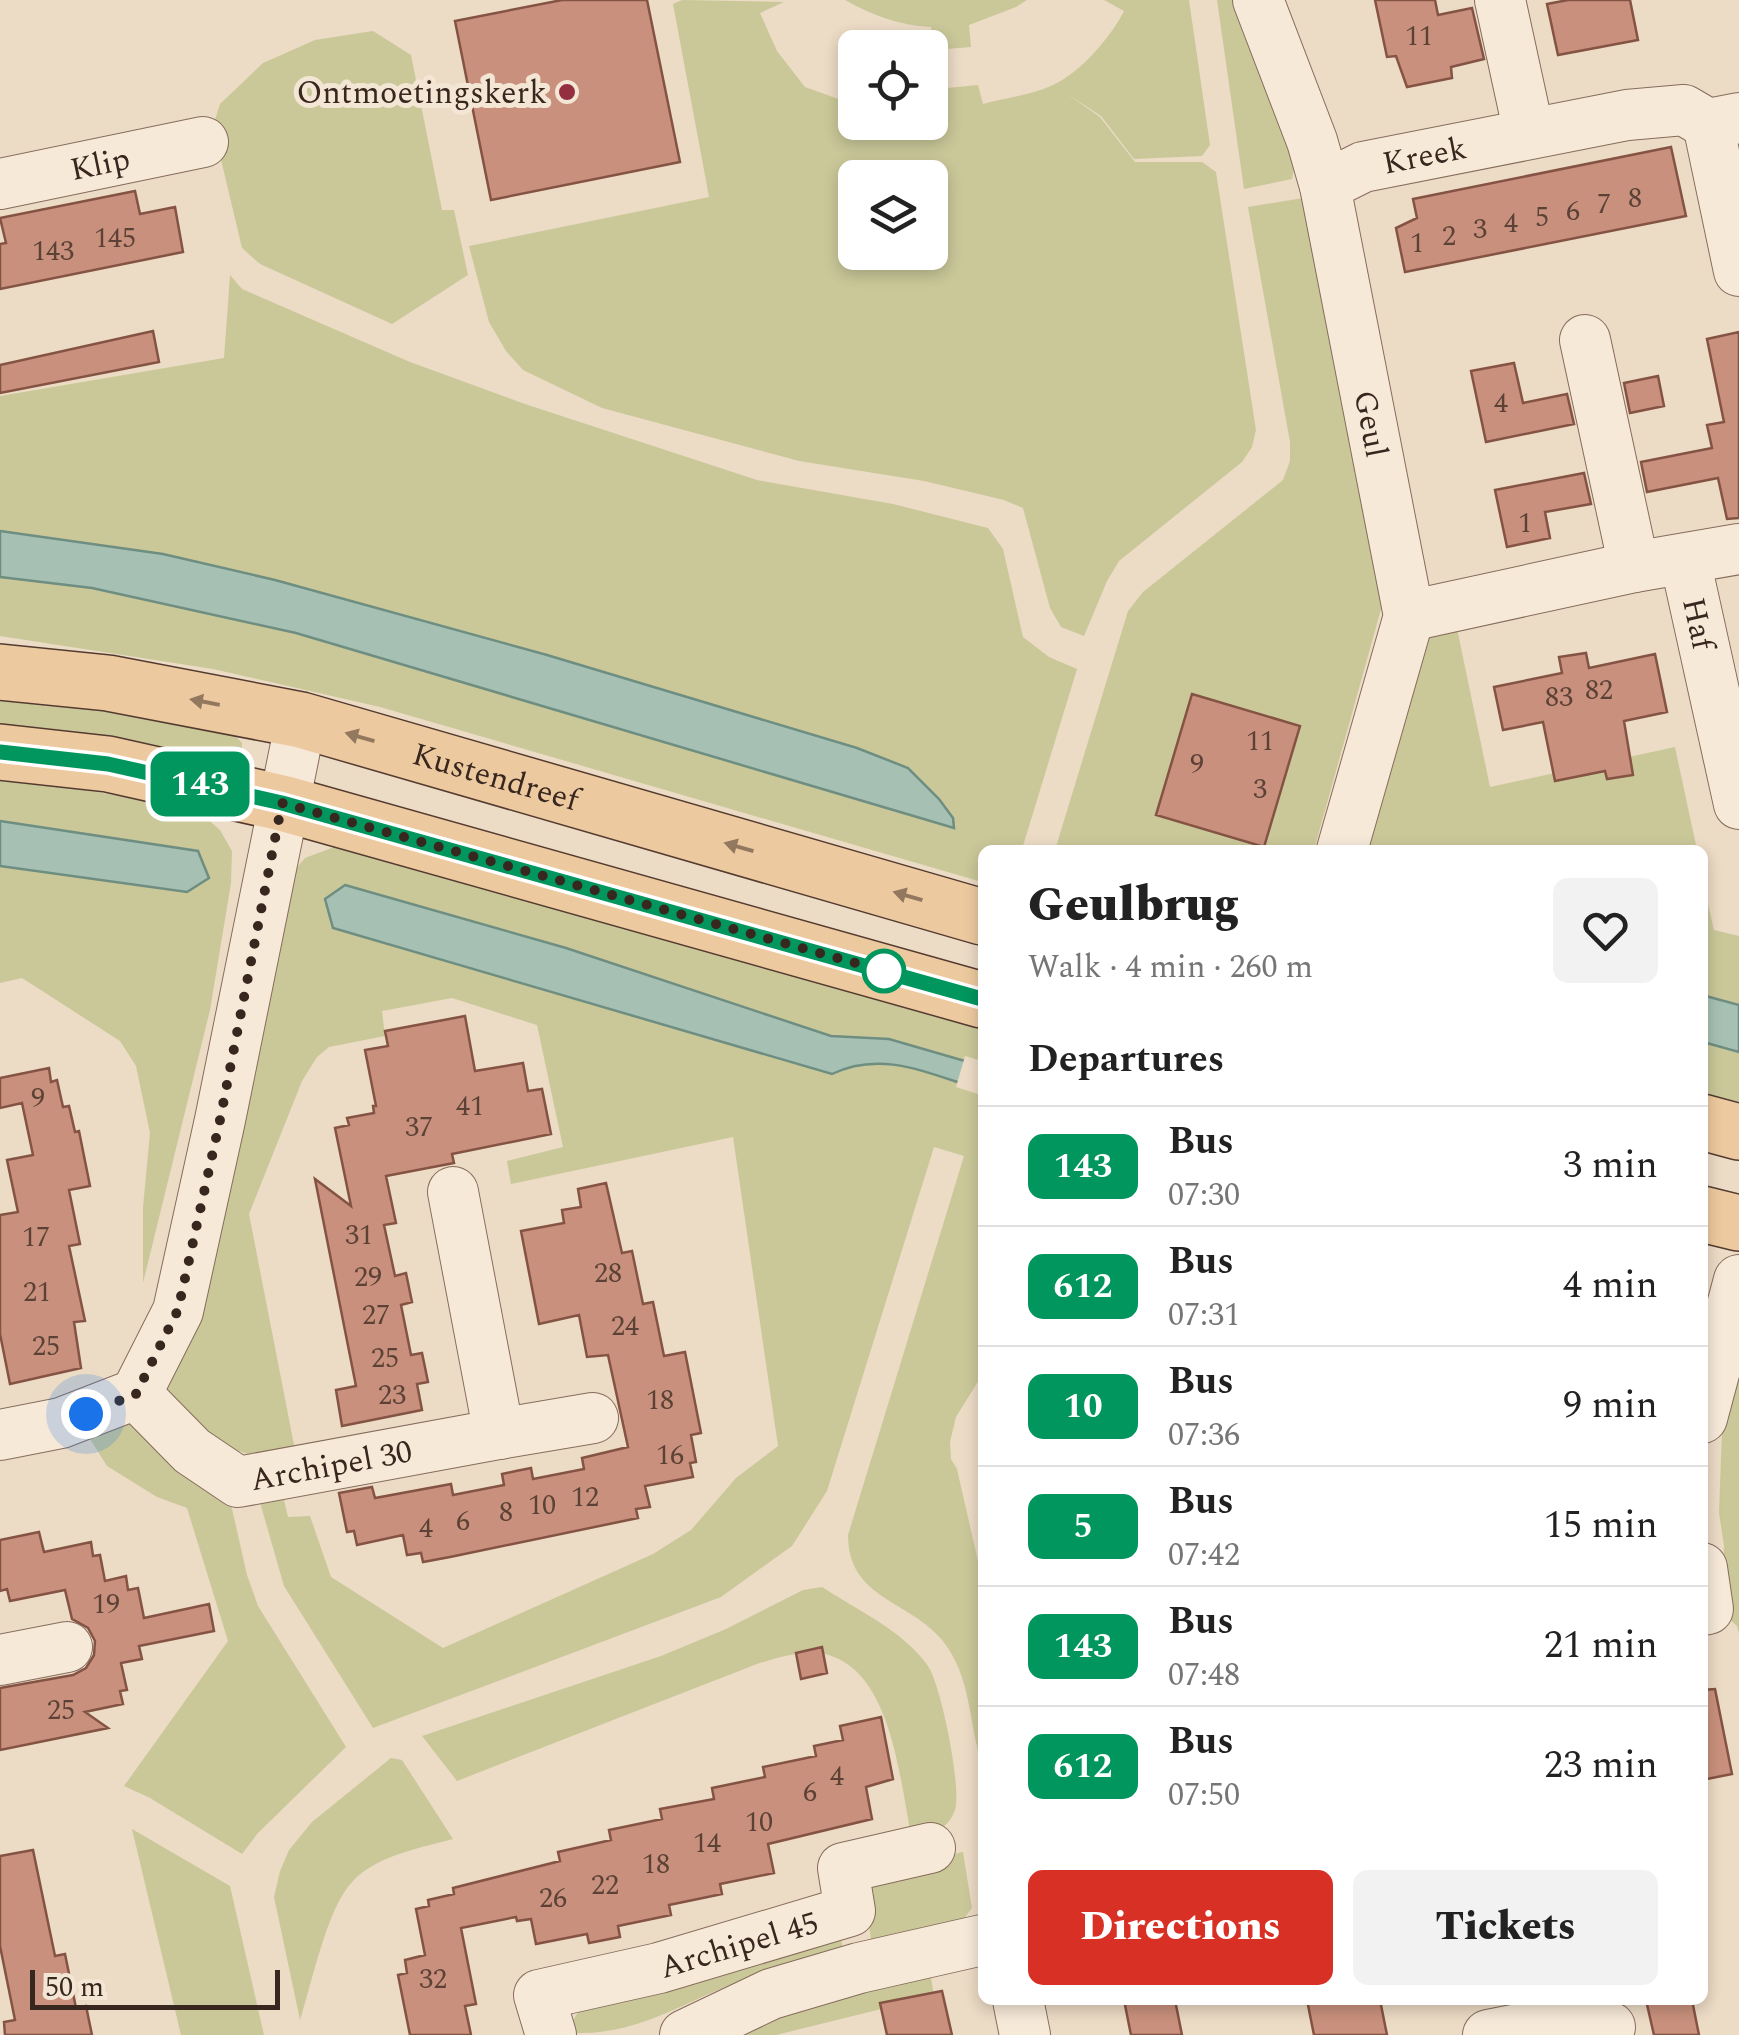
<!DOCTYPE html>
<html lang="en">
<head>
<meta charset="utf-8">
<style>
  body { margin:0; font-family:Spectral,serif; background:#f2f2f2; color:#222; height:100vh; display:flex; flex-direction:column; font-size:38px; white-space:nowrap }
  * { box-sizing:border-box; margin:0 }
  p { font-size:32px; color:#767676 }
  .icon { flex:none; width:55px; height:55px; fill:none; stroke:currentColor; stroke-width:2; stroke-linecap:round; stroke-linejoin:round }
  .map { position:relative; flex:1; overflow:hidden }
  .sheet { position:absolute; left:978px; top:845px; width:730px; height:1160px; display:flex; flex-direction:column; background:#fff; border-radius:15px; box-shadow:0 5px 15px #0003 }
  .sheet>* { flex:none }
  .badge { padding:0 20px; border-radius:15px; font-size:35px; line-height:65px }
  .tools { position:absolute; left:838px; top:30px; display:grid; gap:20px }
  .tools a { display:grid; place-items:center; width:110px; height:110px; border-radius:15px; background:#fff; box-shadow:0 5px 15px #0003; font-size:50px }
  .scale { position:absolute; left:30px; bottom:25px; width:250px; box-sizing:border-box; padding-left:10px; border:5px solid #37271f; border-top:0; font-size:28px; line-height:35px; white-space:nowrap; color:#37271f; -webkit-text-stroke:8px #f4e6d4; paint-order:stroke }
  .you { position:absolute; width:50px; height:50px; margin:-25px; border:8px solid #fff; border-radius:50%; background:#1a73e8; box-shadow:0 0 0 15px #1a73e833 }
  .map>.badge { position:absolute; translate:-50% -50%; box-shadow:0 0 0 5px #fff }
  h2 { padding:0 50px; font-size:38px; line-height:90px }
  .round { display:grid; place-items:center; flex:none; width:105px; height:105px; border-radius:15px; background:#f2f2f2 }
  .overview { display:flex; align-items:center; justify-content:space-between; height:170px; padding:0 50px }
  h1 { font-size:48px; font-weight:800; line-height:75px }
  .cta { display:flex; gap:20px; margin-top:auto; padding:20px 50px }
  .cta a { flex:1; height:115px; border-radius:15px; background:#d93025; color:#fff; font-size:40px; font-weight:800; line-height:115px; text-align:center }
  .cta a+a { background:#f2f2f2; color:#222 }
  ul { padding:0; list-style:none }
  li { display:flex; align-items:center; gap:30px; height:120px; padding:0 50px; border-top:2px solid #e0e0e0 }
  li div { flex:1 }
  li b { display:block; font-size:38px }
  li em { font-style:normal }
  li .badge { min-width:110px; font-weight:700; text-align:center }
  .map>svg:first-child { display:block }
</style>
</head>
<body>
<div class="map">
<svg width="1739" height="2035" viewBox="0 0 1739 2035">
  <rect width="100%" height="100%" fill="#ecdbc5"/>
  <path fill="#cac899" fill-rule="evenodd" d="M682,0l102,2 -24,11 17,38 28,36 50,18v17h75v-12h8l-1,-21 41,-4 5,19c23,-6 48,-9 70,-19 28,-13 57,-47 71,-74l-20,-11h85l21,145 -8,11 -68,3 -33,-43 -35,-23 34,24 35,45h67l14,10 40,258 -4,17 -10,15 -123,99 -12,20 -23,55 -23,-9 -11,-19 -27,-100 -19,-8 -80,-19 -125,-20 -197,-53 -79,-38 -17,-19 -17,-29 -20,-76 240,-49 -36,-193zM855,178h75v74h-75z
    M845,0h182l-11,7 -47,18 2,22 -37,3 -3,-23c-33,-2 -57,-11 -86,-27z
    M1217,0h20l60,155 -5,24 -48,10z
    M373,31l38,24 31,155h12l14,65 -76,49 -132,-60 -18,-16 -29,-122 7,-22 43,-41 52,-23z
    M1303,198l80,404 -69,248h-259l73,-239 15,-19 140,-112 7,-19v-19l-42,-235z
    M230,275l12,14 168,73 115,42 232,76 136,24 95,24 15,21 20,88 26,20 28,12 -54,177 12,4h-53v32l-602,-175 -167,-38 -213,-33v-59l92,11 204,45 658,194 -1,-9 -14,-19 -31,-31 -51,-20 -310,-93 -272,-75 -112,-26 -163,-23v-135l224,-38z
    M1454,614l36,173 185,-40 22,103h-331l62,-232z
    M0,692l231,39 11,12v8c-39,15 -92,-6 -132,-12 -36,-6 -73,-8 -110,-12z
    M0,777l167,26 37,13 16,14 12,21 -1,32 -21,127 -67,273v-76l7,-74 -14,-67 -16,-25 -98,-63 -22,5v-117l186,26 23,-14 -12,-28 -197,-29z
    M337,846l40,5 605,178v37l-93,-27 -58,-3 -265,-88 -241,-49 8,29 499,146c52,-25 99,0 150,16v285l-26,42 -6,25 1,17 6,10 25,110v185c-14,-42 -10,-87 -40,-124 -33,-40 -94,-41 -94,-105l116,-379 -30,-9 -107,344 -35,55 -71,51 -348,131 -89,-142 -25,-87 23,-7 6,25 22,-1 21,61 112,71 210,-94 38,-24 45,-52 42,-32 -45,-309 -222,47 -4,-23 56,-14 -26,-122 -85,-27 -70,13 3,25 -56,11 -12,10 -15,24 -53,133 46,236 -47,4 -29,-10 -57,-51 126,-515 17,-20z
    M1702,878l12,52 25,6v69l-36,-10z
    M1702,1042l37,10v59l-36,-10z
    M1739,1340v294l-2,-8 -24,-22 10,-28 1,-30 -5,-33 4,-110z
    M130,1404l98,87 19,84 11,31 88,141 -88,86 -16,21 -92,-56 -26,-12 104,-145 -41,-133 -30,-11 -50,-31 -25,-40z
    M822,1587c35,23 82,44 106,79 13,19 34,122 27,144 -7,20 -25,25 -43,30 -12,-56 -19,-170 -87,-186 -20,-5 -49,4 -68,10l-300,117 -35,-45 239,-80 65,-27 77,-39z
    M391,1758l11,2 51,79c-33,9 -75,16 -100,42 -26,26 -41,102 -53,139l-26,-123 6,-26 9,-21 23,-28z
    M132,1829l98,57 34,149h-83z
    M963,1852l9,56 -16,21 -84,17 -9,-60 72,-28z
    M838,1923l6,32c-33,8 -68,14 -100,25 -56,19 -104,55 -168,53l-3,-13 15,-23z
    M929,1965l5,31 -158,39h-58z"/>
  <path fill="#a7c0b4" stroke="#6e8e81" stroke-width="2.5" d="M0,531l163,23 112,26 272,75 310,93 51,20 31,31 14,19 1,10 -658,-195 -204,-45 -92,-11z
    M0,821l198,30 11,27 -22,14 -187,-26z
    M345,885l221,63 265,88 58,3 93,27v24c-51,-15 -99,-41 -150,-16l-499,-146 -8,-29z
    M1702,995l37,10v47l-36,-10z"/>
  <path fill="#ecdbc5" d="M965,1056l17,5 -1,34 -25,-8z"/>
  <path fill="#c9917d" stroke="#845343" stroke-width="2.5" d="M562,0h85l33,162 -189,38 -36,-179z
    M1375,0h60l3,15 34,-7 12,51 -33,8 1,11 -45,9 -11,-31 -9,1z
    M1568,0h62l8,40 -80,15 -11,-51z
    M1671,147l15,69 -281,56 -9,-44 21,-10 -4,-19z
    M135,191l5,23 35,-7 8,45 -183,37v-45l6,-1 -6,-25z
    M153,331l6,31 -159,31v-28z
    M1739,332v186l-12,1 -9,-41 -71,14 -6,-30 71,-14 -5,-23 17,-3 -17,-83z
    M1514,363l9,40 44,-9 7,30 -88,18 -15,-71z
    M1658,376l6,30 -34,7 -6,-30z
    M1584,473l7,31 -46,8 5,26 -43,9 -12,-57z
    M1586,653l3,15 66,-14 12,58 -43,9 9,54 -26,4 -2,-8 -50,10 -12,-59 -40,8 -9,-43 68,-14 -3,-16z
    M1192,694l108,32 -36,121 -108,-32z
    M465,1016l10,55 48,-8 5,28 14,-2 9,45 -99,20 2,9 -68,13 10,47 -12,2 11,51 11,-3 6,29 -11,3 10,50 11,-2 6,29 -11,2 5,26 -80,16 -6,-36 20,-4 -41,-207 36,27 -16,-78 14,-3 -2,-7 27,-5 -1,-7h3l-11,-56 23,-4 -3,-15z
    M49,1068l2,14 6,-2 6,27 6,-1 6,26 4,-1 11,55 -21,4 11,54 -11,2 16,75 -11,1 7,46 -71,16 -10,-50v-119l18,-3 -11,-52 26,-5 -11,-52 -22,5v-30z
    M606,1183l16,70 10,-2 11,53 10,-2 11,54 21,-4 16,81 -10,2 5,27 -6,1 3,14 -48,9 5,21 -14,2 2,9 -188,39 -27,5 -2,-9 -14,2 -4,-20 -46,10 -3,-14 -7,1 -8,-39 33,-6 3,11 76,-14 2,11 51,-10 -2,-11 14,-3 15,-3 2,11 51,-10 -2,-11 46,-11 -20,-92 -21,2 -8,-42 -40,9 -18,-93 43,-8 -2,-13 19,-3 -3,-18z
    M39,1532l5,20 47,-10 2,14 7,-1 5,26 21,-5 2,14 10,-2 6,30 65,-14 5,27 -75,15 3,13 -21,4 6,27 -7,1 3,13 -38,8 23,16 -108,22v-62l73,-13 13,-7 8,-13 1,-14 -7,-13 -16,-9 -7,-29 -55,11 -3,-12 -7,2v-51z
    M822,1647l5,26 -26,6 -5,-26z
    M1715,1689l17,85 -30,6v-90z
    M881,1717l12,62 -27,8 6,32 -104,25 6,29 -54,11 2,10 -53,11 2,10 -53,11 2,11 -31,6 -2,-9 -51,10 -5,-25 -14,2 -1,-4 -55,11 15,76 -11,2 6,29h-61l-12,-60 9,-2 -2,-13 20,-5 -9,-46 13,-3 -1,-6 26,-6 -1,-6 107,-27 -2,-9 53,-12 -2,-10 53,-11 -2,-10 54,-10 -2,-11 53,-11 -2,-10 53,-11 -2,-10 29,-6 -3,-14z
    M33,1850l22,106 10,-2 11,54 10,-2 6,29h-87l-1,-13 11,-2 -15,-74v-90z
    M942,1991l10,44h-65l-7,-32z
    M1124,2000h51l7,35h-51z
    M1307,2000h73l7,35h-73z
    M1646,2000h46l7,35h-45z"/>
  <g fill="none" stroke-linecap="round" stroke-linejoin="round">
    <defs>
      <g id="minor">
        <path id="s1" d="M1258,0l54,141 13,45 84,430 -67,234"/>
        <path d="M1500,0l29,133"/>
        <path d="M1708,124l31,147"/>
        <path id="s2" d="M0,184l203,-42"/>
        <path id="s3" d="M1325,186l38,-19 264,-52 57,-5 24,14 31,-6"/>
        <path d="M1585,340l49,227"/>
        <path id="s4" d="M1685,560l54,244"/>
        <path d="M1409,616l225,-49 105,-18"/>
        <path id="s5" d="M136,1394l56,57 46,31 261,-48 -46,-242"/>
        <path d="M1702,1418l37,-138"/>
        <path d="M499,1434l94,-16"/>
        <path d="M0,1435l61,-12 75,-29 42,-83 42,-191 81,-400"/>
        <path d="M1702,1568l6,41 -6,1"/>
        <path d="M0,1660l67,-13"/>
        <path d="M1018,2000l7,35"/>
        <path id="s6" d="M551,2035l-12,-40 120,-27 191,-57 -7,-43 87,-20"/>
        <path d="M685,2035l86,-41 88,-26 123,-28"/>
        <path d="M1488,2035l50,-10 72,2"/>
      </g>
      <g id="major">
        <path id="s7" d="M0,672l108,11 193,37 681,197"/>
        <path d="M0,752l108,12 174,39 700,197"/>
        <path d="M1702,1122l37,10"/>
        <path d="M1702,1214l37,9"/>
      </g>
    </defs>
    <use href="#minor" stroke="#866c5c" stroke-width="52"/>
    <use href="#major" stroke="#543b30" stroke-width="58"/>
    <use href="#minor" stroke="#f7e9d8" stroke-width="50"/>
    <use href="#major" stroke="#edc99f" stroke-width="55"/>
  </g>
  <defs><path id="oneway-solid" d="M-6-.8H1V-3.2L6.5 0L1 3.2V.8H-6Z" transform="scale(2.5)"/></defs>
  <g fill="#92785f">
    <use href="#oneway-solid" transform="translate(205 702) rotate(-169)"/>
    <use href="#oneway-solid" transform="translate(360 737) rotate(-164)"/>
    <use href="#oneway-solid" transform="translate(739 847) rotate(-164)"/>
    <use href="#oneway-solid" transform="translate(908 896) rotate(-164)"/>
  </g>
  <g fill="none" stroke-linecap="round" stroke-linejoin="round">
    <defs>
      <path id="line" d="M0,752l108,12 174,39 700,196"/>
    </defs>
    <use href="#line" stroke="#fff" stroke-width="22"/>
    <use href="#line" stroke="#00965e" stroke-width="15"/>
    <path stroke="#37271f" stroke-width="10" stroke-dasharray="0 18" d="M86,1414l50,-20 42,-84 42,-190 62,-317 602,168"/>
  </g>
  <circle fill="#932f3f" stroke="#f4e6d4" stroke-width="4" cx="567" cy="92" r="10"/>
  <circle fill="#fff" stroke="#00965e" stroke-width="5" cx="884" cy="971" r="20"/>
  <g text-anchor="middle" stroke-width="10" stroke-linejoin="round" paint-order="stroke">
    <g font-size="28" fill="#5c4236">
      <text x="1419" y="45">11</text>
      <text x="1635" y="207">8</text>
      <text x="1604" y="213">7</text>
      <text x="1573" y="220">6</text>
      <text x="1542" y="226">5</text>
      <text x="1511" y="232">4</text>
      <text x="1480" y="238">3</text>
      <text x="1449" y="245">2</text>
      <text x="115" y="247">145</text>
      <text x="1417" y="252">1</text>
      <text x="53" y="260">143</text>
      <text x="1501" y="412">4</text>
      <text x="1525" y="532">1</text>
      <text x="1599" y="699">82</text>
      <text x="1559" y="706">83</text>
      <text x="1260" y="750">11</text>
      <text x="1197" y="773">9</text>
      <text x="1260" y="798">3</text>
      <text x="38" y="1107">9</text>
      <text x="470" y="1115">41</text>
      <text x="419" y="1136">37</text>
      <text x="359" y="1244">31</text>
      <text x="36" y="1246">17</text>
      <text x="608" y="1282">28</text>
      <text x="368" y="1286">29</text>
      <text x="37" y="1301">21</text>
      <text x="376" y="1324">27</text>
      <text x="625" y="1335">24</text>
      <text x="46" y="1355">25</text>
      <text x="385" y="1367">25</text>
      <text x="392" y="1404">23</text>
      <text x="660" y="1409">18</text>
      <text x="670" y="1464">16</text>
      <text x="585" y="1506">12</text>
      <text x="542" y="1514">10</text>
      <text x="506" y="1521">8</text>
      <text x="463" y="1530">6</text>
      <text x="426" y="1537">4</text>
      <text x="106" y="1613">19</text>
      <text x="61" y="1719">25</text>
      <text x="837" y="1785">4</text>
      <text x="810" y="1801">6</text>
      <text x="759" y="1831">10</text>
      <text x="707" y="1852">14</text>
      <text x="656" y="1873">18</text>
      <text x="605" y="1894">22</text>
      <text x="553" y="1907">26</text>
      <text x="433" y="1988">32</text>
    </g>
    <g font-size="32" fill="#37271f" stroke="#f4e6d4" text-anchor="end">
      <text x="547" y="103">Ontmoetingskerk</text>
    </g>
    <g font-size="32" fill="#37271f" stroke="#f4e6d4">
      <text dy="11" stroke="none"><textPath href="#s3" startOffset="105">Kreek</textPath></text>
      <text dy="11" stroke="none"><textPath href="#s2" startOffset="102">Klip</textPath></text>
      <text dy="11" stroke="none"><textPath href="#s1" startOffset="440">Geul</textPath></text>
      <text dy="11" stroke="none"><textPath href="#s4" startOffset="65">Haf</textPath></text>
      <text dy="11" stroke="none"><textPath href="#s7" startOffset="508">Kustendreef</textPath></text>
      <text dy="11" stroke="none"><textPath href="#s5" startOffset="230">Archipel 30</textPath></text>
      <text dy="11" stroke="none"><textPath href="#s6" startOffset="248">Archipel 45</textPath></text>
    </g>
  </g>
</svg>
<div class="tools">
<a><svg class="icon" aria-label="locate" viewBox="0 0 24 24"><circle cx="12" cy="12" r="6"/><path d="M12 2v4M12 18v4M2 12h4M18 12h4"/></svg></a>
<a><svg class="icon" aria-label="layers" viewBox="0 0 24 24"><path d="M12 4l9 5-9 5-9-5zM3 14l9 5 9-5"/></svg></a>
</div>
<div class="scale">50 m</div>
<div class="you" style="left:86px;top:1414px"></div>
<b class="badge" style="left:200px;top:784px;background:#00965e;color:#fff">143</b>
<section class="sheet">
<div class="overview"><div><h1>Geulbrug</h1><p>Walk · 4 min · 260 m</p></div><a class="round"><svg class="icon" aria-label="heart" viewBox="0 0 24 24"><path d="M12 20l-8-8c-3-5 5-10 8-4 3-6 11-1 8 4z"/></svg></a></div>
<h2>Departures</h2>
<ul>
<li><span class="badge" style="background:#00965e;color:#fff">143</span><div><b>Bus</b><p>07:30</p></div><em>3 min</em></li>
<li><span class="badge" style="background:#00965e;color:#fff">612</span><div><b>Bus</b><p>07:31</p></div><em>4 min</em></li>
<li><span class="badge" style="background:#00965e;color:#fff">10</span><div><b>Bus</b><p>07:36</p></div><em>9 min</em></li>
<li><span class="badge" style="background:#00965e;color:#fff">5</span><div><b>Bus</b><p>07:42</p></div><em>15 min</em></li>
<li><span class="badge" style="background:#00965e;color:#fff">143</span><div><b>Bus</b><p>07:48</p></div><em>21 min</em></li>
<li><span class="badge" style="background:#00965e;color:#fff">612</span><div><b>Bus</b><p>07:50</p></div><em>23 min</em></li>
</ul>
<div class="cta"><a>Directions</a><a>Tickets</a></div>
</section>
</div>
</body>
</html>
